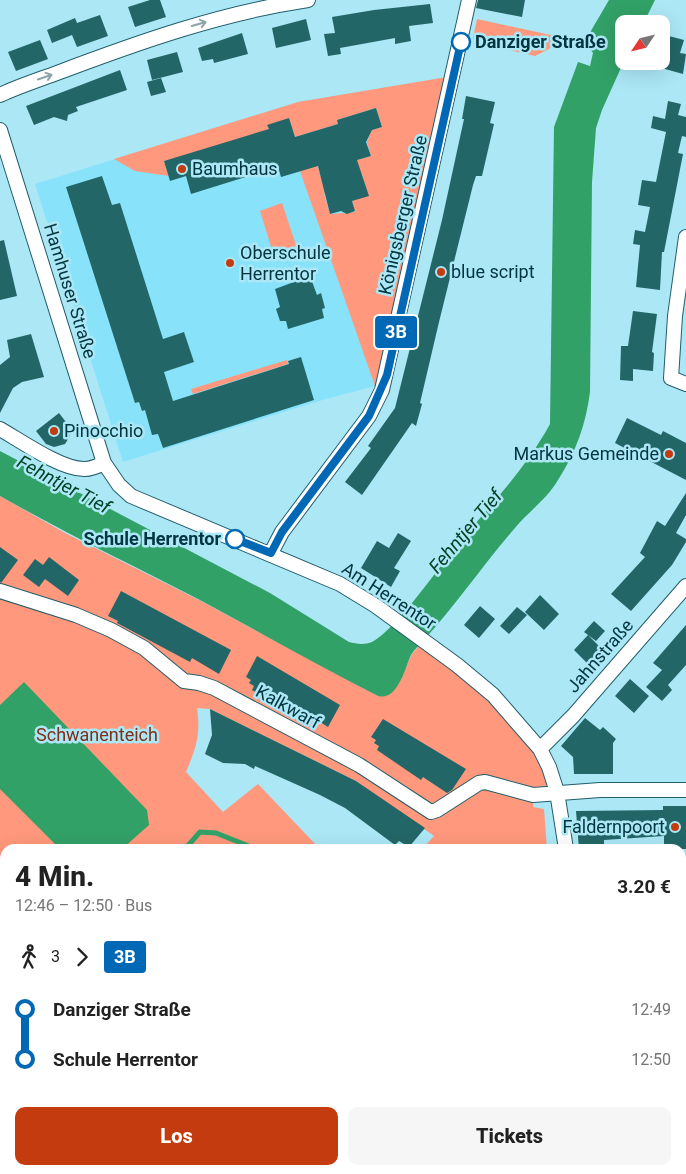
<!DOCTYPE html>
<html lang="de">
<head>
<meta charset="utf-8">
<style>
  body { margin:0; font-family:Roboto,sans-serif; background:#f6f6f6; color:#222; height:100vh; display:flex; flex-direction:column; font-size:19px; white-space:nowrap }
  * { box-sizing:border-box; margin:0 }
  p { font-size:16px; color:#767676 }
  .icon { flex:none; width:28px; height:28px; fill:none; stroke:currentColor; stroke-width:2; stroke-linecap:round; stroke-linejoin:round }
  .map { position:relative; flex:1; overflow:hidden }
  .drawer { position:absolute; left:0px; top:844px; width:686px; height:331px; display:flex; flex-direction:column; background:#fff; border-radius:15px 15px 0 0; box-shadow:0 5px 20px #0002 }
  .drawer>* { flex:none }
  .badge { padding:0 10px; border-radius:4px; font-size:18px; line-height:32px }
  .needle { width:32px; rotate:235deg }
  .buttons { position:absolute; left:615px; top:15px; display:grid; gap:10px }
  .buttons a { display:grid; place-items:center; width:55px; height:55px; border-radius:10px; background:#fff; box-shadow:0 5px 20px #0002; font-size:25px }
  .map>.badge { position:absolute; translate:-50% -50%; box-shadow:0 0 0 2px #fff }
  .legs { display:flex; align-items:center; gap:8px; height:55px; padding:0 15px; font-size:16px }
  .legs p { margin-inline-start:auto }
  .head { display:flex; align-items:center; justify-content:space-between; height:85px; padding:0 15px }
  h1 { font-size:28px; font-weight:800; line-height:38px }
  .cta { display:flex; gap:10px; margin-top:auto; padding:10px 15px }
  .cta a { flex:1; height:58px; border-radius:10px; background:#c33b0f; color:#fff; font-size:20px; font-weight:800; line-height:58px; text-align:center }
  .cta a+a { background:#f6f6f6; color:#222 }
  ul { padding:0 15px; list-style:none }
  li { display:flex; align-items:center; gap:18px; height:50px; font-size:19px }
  li i { display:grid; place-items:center; width:8px; height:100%; margin:0 6px; background:currentColor }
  li i::after { content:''; width:12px; height:12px; margin:-6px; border:4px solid; border-radius:50%; background:#fff }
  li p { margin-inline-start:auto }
  li:first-child i { background:linear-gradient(#0000 50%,currentColor 0) }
  li:last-child i { background:linear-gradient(currentColor 50%,#0000 0) }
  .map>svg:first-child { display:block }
</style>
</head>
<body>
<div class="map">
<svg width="686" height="1174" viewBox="0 0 686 1174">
  <rect width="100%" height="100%" fill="#ace7f6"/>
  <path fill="#88e3fa" d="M438,79l-63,307 -56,15 -196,61 -88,-278 263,-82z"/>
  <path fill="#ff987c" d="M477,19l83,18 -11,12 -14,7 -60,-14 -2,-4z
    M453,76l-72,314 -6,-4 -75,-215 15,-13 11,35 -2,1 6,20 25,-2 -3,-11 16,-6 -6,-21 -15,4 -4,-14 28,-8 -4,-14 2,-5 -1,-6 14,-4 -6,-19 -39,12 1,4 -43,13 -6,-18 -21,7 3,11 -107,24 5,15 -34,-5 -21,-12 184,-57z
    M282,203l15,45 -23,8 -14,-45z
    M287,360l1,4 -95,30 -2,-5z
    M0,496l65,37 134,67 179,96 20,-11 14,-31 12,-14 100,90 33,62 -24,3v12l11,2 3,40h-125l12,-13 -78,-55 -146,-72 -13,-1c4,27 -1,40 -11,64l37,40 35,-28 62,65h-315v260l-5,2z"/>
  <path fill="#32a167" d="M609,0h46l-12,24h-19v37l-22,49 -6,18 -4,54 -2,210c-4,32 -14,60 -32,88 -11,19 -30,32 -43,48 -32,37 -59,77 -92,113 -4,4 -9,9 -12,14 -6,13 -13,46 -33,41 -61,-31 -120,-65 -180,-97 -66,-34 -133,-66 -198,-103v-45l270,142 79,49c7,2 16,3 23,0 27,-15 66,-75 88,-100 32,-39 66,-74 90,-118l4,-297 24,-65 12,4 3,-13 -8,-12z
    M24,682l123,128 2,15 -27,24h-62l-60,-60v-84z"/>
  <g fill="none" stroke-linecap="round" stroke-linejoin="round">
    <path stroke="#32a167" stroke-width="5" d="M185,849l15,-17 16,1 40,16
      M0,1024l5,-2"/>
  </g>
  <path fill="#236667" d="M150,0h10l6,17 -31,10 -7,-20z
    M478,0h47l-3,17 -46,-9z
    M430,4l3,19 -24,3 2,15 -16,3v-6l-55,10 1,6 -13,2 -4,-22 11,-1 -3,-16 42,-7z
    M100,15l8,21 -31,11 -5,-12 -20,8 -5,-13 28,-12 2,5z
    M306,19l5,21 -35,8 -4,-20z
    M242,33l6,21 -34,9 -1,-4 -11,2 -4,-13z
    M665,35l19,5 -4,13 6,1 -3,20 -25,-7 3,-6z
    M40,40l8,19 -32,12 -8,-19z
    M177,52l6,20 -31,8 -5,-20z
    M120,70l7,20 -51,17 2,4 -10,4 -1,6 -13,-4 -20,8 -8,-19z
    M161,78l5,14 -15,4 -4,-14z
    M466,96l29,6 -5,21 4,1 -12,52h-6l-3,9 -34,137 -19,81 2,1 -6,22 -4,-3 -50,72 -17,-13 26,-34 -3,-2 27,-38 47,-188 22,-101h-2z
    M668,101l13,3 -3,11 8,2v20l-4,-1 -4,17 5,1 -19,98h-2l-2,38 -24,-3 4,-42 -7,-1 2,-14 10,2 5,-25 -12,-2 4,-25 14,2 10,-50 -15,-4 2,-12 12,3z
    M376,108l6,19 -10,3 -6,12 5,14 -14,4 12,36 -17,5 3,10 -8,3 -6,-3 -11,3 -12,-48 -37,11 -3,-10 -87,27 -5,-18 -16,5 -6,-20 105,-32 -2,-4 22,-7 6,19 43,-13 -1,-4z
    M102,176l10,29 8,-2 43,136 21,-7 10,30 -30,10 9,29 116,-37 -1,-3 13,-4 13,43 -151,48 -5,-14 -6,1 -7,-25 -3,1 -3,-9 -4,1 -69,-216z
    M4,240l13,56 -17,4v-59z
    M310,276l7,19 4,-2 4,15 -3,1 2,9 -36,11 -2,-8h-6l-4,-12 4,-2 -5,-18z
    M633,311l24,3 -5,38 2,1 -1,18 -20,-2v12l-13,-1 1,-34h7z
    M31,334l13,43 -22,5 -9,6 -13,25v-48l10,-8 -3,-17z
    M59,413l10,13 1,10 -5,8 -11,3 -8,-3 -10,-13z
    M627,418l34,17 2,-4 23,12v37l-71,-37z
    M686,493v22l-10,18 10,6v3l-14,23 -41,46 -20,-17 34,-37 -5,-4 17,-32 8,5z
    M398,533l13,8 -17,27 6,3 -9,16 -30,-19 16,-27 12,7z
    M0,547l18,13 -17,23 -1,-1z
    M49,557l30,23 -11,16 -23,-17 -6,8 -16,-12 12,-16 8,6z
    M121,591l110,59 -12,24 -27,-16 -2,4 -73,-39 1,-2 -10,-5z
    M540,595l19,19 -15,16 -19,-18z
    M480,606l15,13 -16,19 -15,-13z
    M517,607l10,8 -18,19 -9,-8z
    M594,621l11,10 -9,10 -12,-9z
    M686,625v40l-18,20 4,5 -10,11 -16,-14 16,-17 -9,-7z
    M588,635l15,15 -14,15 -15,-15z
    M257,656l83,49 -12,22 -27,-17 -3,5 -46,-25 2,-4 -5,-3 2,-3 -5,-3z
    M630,679l19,17 -15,17 -19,-17z
    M210,709l146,72 69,47 -16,19 -10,-6 -4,4 -50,-37 -25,-13 -65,-29 -1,3 -9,-5 -22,-1 -18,-9 7,-19z
    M585,718l15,12 3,-3 13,12 -3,4v31h-39l-1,-17 -12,-11z
    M383,719l83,50 -14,21 -5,3 -24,-16 -2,3 -44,-30 2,-4 -5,-3 2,-3 -5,-3z
    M663,806h23v43h-22v-13l-60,4v9h-25l-3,-38 87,-1z"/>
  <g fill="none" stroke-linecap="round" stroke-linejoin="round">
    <defs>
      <path id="street" d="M0,95c19,-9 38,-15 57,-22 82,-31 164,-60 251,-73
        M0,130l104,333 15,22 12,11 209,88 36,22 81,59 36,30 47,54 9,18 8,25 9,57
        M686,237l-11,79 -4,62 15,6
        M0,429c21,12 62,41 85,40 7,0 13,-3 19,-6
        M271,553l11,-21 87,-116 13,-26 87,-390
        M0,591l76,24 35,15 33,18 40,33 15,2 15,5 145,77 72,47 6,-2 42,-27 6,-1 48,13 67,-5h86
        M540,749l33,-33 113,-130
        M681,1069h5
        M0,1111l5,-2
        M262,1170l3,4
        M460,1170l2,4
        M635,1170l2,4
        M91,1174l8,-4
        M379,1174l6,-4"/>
    </defs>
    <use href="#street" stroke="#225d6a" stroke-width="16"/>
    <use href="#street" stroke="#fff" stroke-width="14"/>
  </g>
  <defs><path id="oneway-shaft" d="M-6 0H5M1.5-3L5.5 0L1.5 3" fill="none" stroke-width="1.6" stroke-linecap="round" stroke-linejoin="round" transform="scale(1.25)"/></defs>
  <g stroke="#8ca4a8">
    <use href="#oneway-shaft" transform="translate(199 24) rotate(-16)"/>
    <use href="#oneway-shaft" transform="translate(45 77) rotate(-19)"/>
  </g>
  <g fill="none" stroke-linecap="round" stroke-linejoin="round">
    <defs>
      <path id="line-1" d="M235,539l36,14 11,-21 87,-116 18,-41 74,-333"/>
    </defs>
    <use href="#line-1" stroke="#fff" stroke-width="11"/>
    <use href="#line-1" stroke="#0068b4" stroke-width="8"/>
  </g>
  <g fill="#fff" stroke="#0068b4" stroke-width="2.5">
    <circle cx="461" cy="42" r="9"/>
    <circle cx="235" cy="539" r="9"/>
  </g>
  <g fill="#c33b0f" stroke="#ace7f6" stroke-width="2">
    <circle cx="182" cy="169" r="5"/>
    <circle cx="230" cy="263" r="5"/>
    <circle cx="441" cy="272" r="5"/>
    <circle cx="54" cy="431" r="5"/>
    <circle cx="669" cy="454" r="5"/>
    <circle cx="675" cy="827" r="5"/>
  </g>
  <g text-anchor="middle" stroke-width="5" stroke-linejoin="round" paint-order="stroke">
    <g font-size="18" font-weight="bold" fill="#00343e" stroke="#ace7f6" text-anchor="start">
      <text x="475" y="48">Danziger Straße</text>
      <text x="221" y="545" text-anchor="end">Schule Herrentor</text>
    </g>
    <g font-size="18" fill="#00343e" stroke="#ace7f6" text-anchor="start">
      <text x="192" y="175">Baumhaus</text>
      <text x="240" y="259">Oberschule<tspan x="240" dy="21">Herrentor</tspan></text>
      <text x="451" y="278">blue script</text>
      <text x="64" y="437">Pinocchio</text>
      <text x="659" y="460" text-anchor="end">Markus Gemeinde</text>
      <text x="665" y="833" text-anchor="end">Faldernpoort</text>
    </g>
    <g font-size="18" fill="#00343e" stroke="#ace7f6">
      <text transform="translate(403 215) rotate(-77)" y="6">Königsberger Straße</text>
      <text transform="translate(70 291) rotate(73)" y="6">Hamhuser Straße</text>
      <text transform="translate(389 596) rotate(33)" y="6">Am Herrentor</text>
      <text transform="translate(600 656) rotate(-49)" y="6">Jahnstraße</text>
      <text transform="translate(288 707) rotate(29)" y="6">Kalkwarf</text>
    </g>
    <g font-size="18" fill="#7f2e17" stroke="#ace7f6">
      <text x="97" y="741">Schwanenteich</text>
    </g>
    <g font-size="19" font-style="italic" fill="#024123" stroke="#ace7f6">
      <text transform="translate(64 484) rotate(28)" y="7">Fehntjer Tief</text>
      <text transform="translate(465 531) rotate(-50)" y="7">Fehntjer Tief</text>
    </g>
  </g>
</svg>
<div class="buttons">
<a><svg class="needle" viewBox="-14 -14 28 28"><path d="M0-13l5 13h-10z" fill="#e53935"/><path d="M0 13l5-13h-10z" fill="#767676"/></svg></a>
</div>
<b class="badge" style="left:396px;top:332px;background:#0068b4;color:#fff">3B</b>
<section class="drawer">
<div class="head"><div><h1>4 Min.</h1><p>12:46 – 12:50 · Bus</p></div><b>3.20 €</b></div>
<div class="legs"><svg class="icon" aria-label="walk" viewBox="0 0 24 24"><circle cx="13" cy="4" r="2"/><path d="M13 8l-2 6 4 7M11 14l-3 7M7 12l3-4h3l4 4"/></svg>3<svg class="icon" aria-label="forward" viewBox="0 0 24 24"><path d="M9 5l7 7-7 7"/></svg><b class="badge" style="background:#0068b4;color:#fff">3B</b></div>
<ul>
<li><i style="color:#0068b4"></i><b>Danziger Straße</b><p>12:49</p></li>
<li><i style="color:#0068b4"></i><b>Schule Herrentor</b><p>12:50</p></li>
</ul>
<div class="cta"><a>Los</a><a>Tickets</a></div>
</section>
</div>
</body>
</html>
